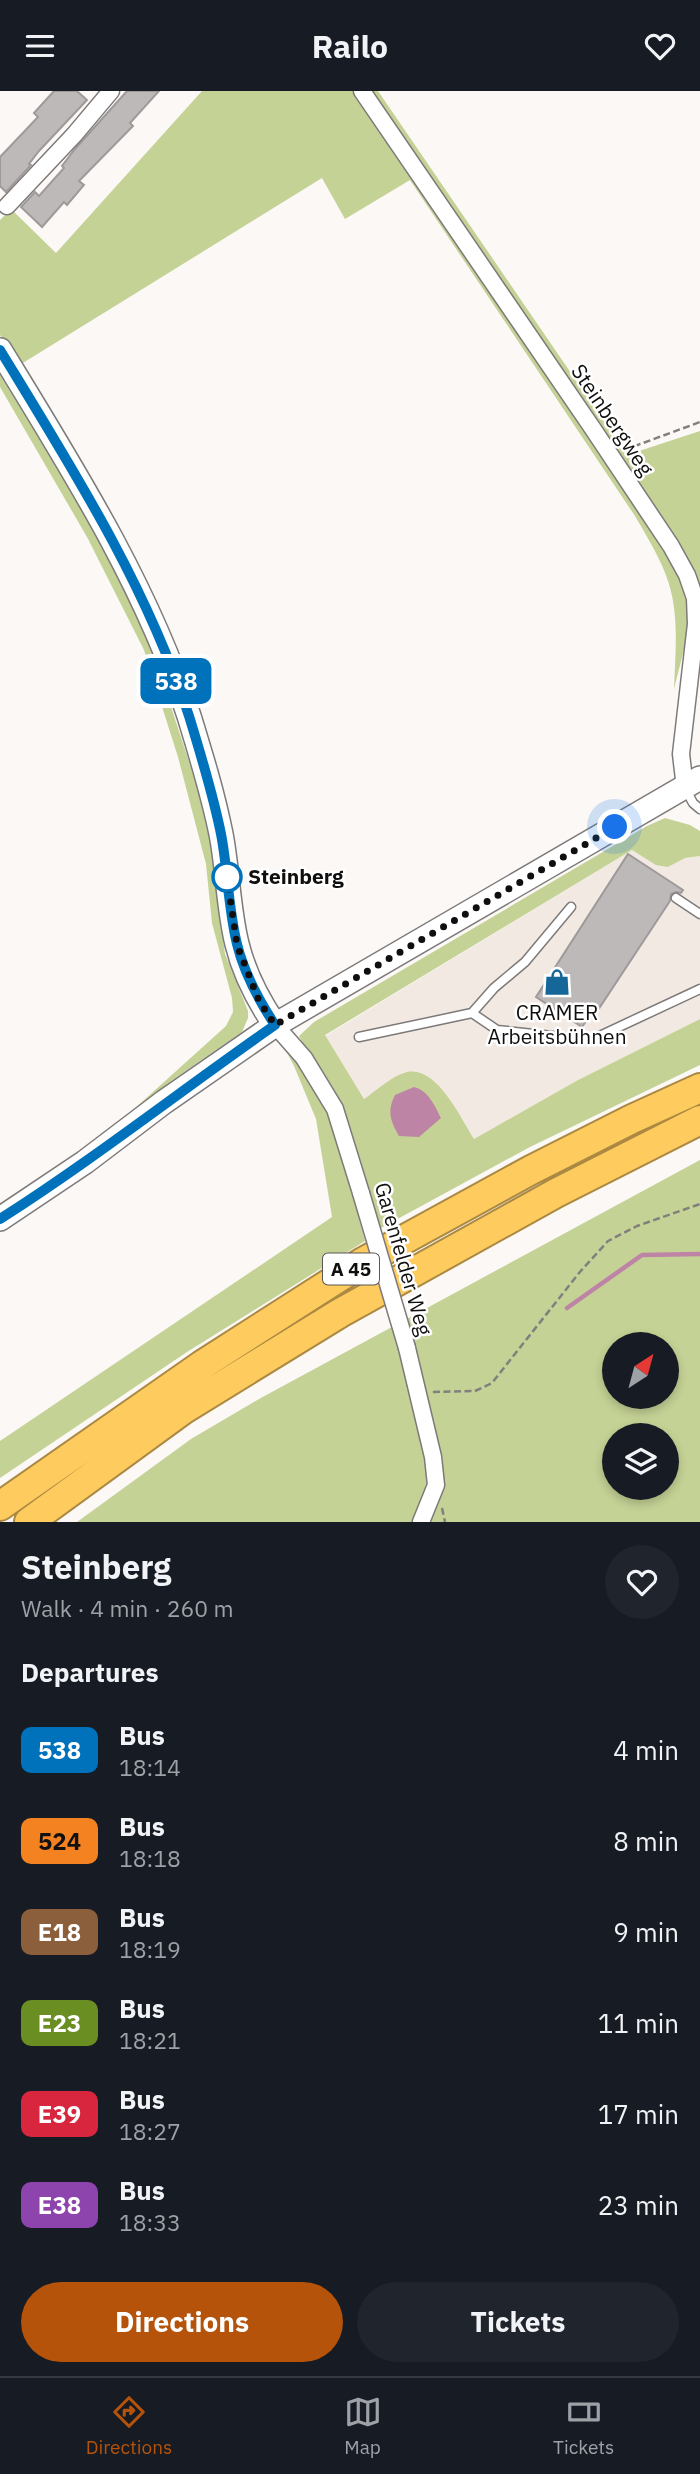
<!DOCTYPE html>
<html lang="en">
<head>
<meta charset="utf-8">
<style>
  body { margin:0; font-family:"IBM Plex Sans",sans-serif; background:#20242c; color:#f1f3f6; height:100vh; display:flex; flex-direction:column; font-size:26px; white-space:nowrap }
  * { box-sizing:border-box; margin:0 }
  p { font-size:23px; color:#9ea1a6 }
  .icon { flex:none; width:38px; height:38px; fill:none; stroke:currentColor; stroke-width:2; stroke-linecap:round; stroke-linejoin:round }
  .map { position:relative; height:1431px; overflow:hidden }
  .drawer { display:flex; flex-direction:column; background:#171b24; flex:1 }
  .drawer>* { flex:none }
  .badge { padding:0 14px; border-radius:10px; font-size:24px; line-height:46px }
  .needle { width:46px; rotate:36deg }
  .buttons { position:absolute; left:602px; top:1241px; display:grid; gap:14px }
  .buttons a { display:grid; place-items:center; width:77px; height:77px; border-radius:50%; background:#171b24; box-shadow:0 4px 10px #0003; font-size:35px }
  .you { position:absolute; width:35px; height:35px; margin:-18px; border:5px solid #fff; border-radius:50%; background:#1a73e8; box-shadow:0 0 0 10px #1a73e833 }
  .map>.badge { position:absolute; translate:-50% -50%; box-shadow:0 0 0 4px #fff }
  h2 { padding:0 21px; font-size:26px; line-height:63px }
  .round { display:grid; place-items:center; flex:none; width:74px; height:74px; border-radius:37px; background:#20242c }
  .overview { display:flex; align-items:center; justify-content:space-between; height:119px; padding:0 21px }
  h1 { font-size:33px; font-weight:700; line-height:52px }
  .action { display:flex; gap:14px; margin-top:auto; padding:14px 21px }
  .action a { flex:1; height:80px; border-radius:42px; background:#b45309; color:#fff; font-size:28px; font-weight:700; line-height:80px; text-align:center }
  .action a+a { background:#20242c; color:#f1f3f6 }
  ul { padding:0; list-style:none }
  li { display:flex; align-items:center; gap:21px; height:91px; padding:0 21px }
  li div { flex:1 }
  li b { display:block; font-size:26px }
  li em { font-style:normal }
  li .badge { min-width:77px; font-weight:700; text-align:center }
  header { display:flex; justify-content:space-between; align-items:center; height:91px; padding:0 21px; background:#171b24; font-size:32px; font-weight:700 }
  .tabs { display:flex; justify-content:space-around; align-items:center; height:98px; border-top:2px solid #363941; background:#171b24; font-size:19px; color:#9ea1a6 }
  .tabs a { display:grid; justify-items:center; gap:4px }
  .tabs .selected { color:#b45309 }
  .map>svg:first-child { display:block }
</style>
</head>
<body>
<header><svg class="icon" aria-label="menu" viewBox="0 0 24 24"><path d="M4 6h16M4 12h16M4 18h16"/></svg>Railo<svg class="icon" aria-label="heart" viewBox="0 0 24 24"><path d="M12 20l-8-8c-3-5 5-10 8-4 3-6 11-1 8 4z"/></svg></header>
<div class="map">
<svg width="700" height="1431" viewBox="0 0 700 1431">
  <rect width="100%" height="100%" fill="#fbf8f6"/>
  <path fill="#f3e9e3" d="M632,759l24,14 12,3 17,-9 15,-2v163l-122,61 -104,59 -21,-33 -49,-34 -40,27 -39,-63z"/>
  <path fill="#c5d295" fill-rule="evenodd" d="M202,0h156l312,464c28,55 18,78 4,134 1,-29 4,-59 -1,-88 -5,-31 -23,-59 -38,-85l-225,-336 -65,39 -23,-41 -304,188 -18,-31v-115l11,-11 45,44z
    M367,0h11l249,364 73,-24v163l-10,-21z
    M0,284l70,113 49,90 35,77 43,131 13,57 15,111 23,57v7l-6,14 -71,49 -48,38 103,-93 7,-14 -1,-14 -20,-75 -6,-59 -28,-107 -34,-107 -57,-113 -87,-150z
    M665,727l25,7 10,6v25l-15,2 -17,9 -12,-2 -24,-15 -307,185 39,64c12,-8 29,-24 43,-27 30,-6 53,45 67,67l104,-59 122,-61v46l-170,82 -149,81c-15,-43 -23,-87 -43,-128 -11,-22 -29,-41 -39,-64l15,-14 333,-196z
    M287,955l44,67 34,128 -178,111 -187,126v-37l332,-224 -16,-98 -22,-53 -10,-19z
    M700,1069v362h-269l12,-40 -3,-30 -13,25 -4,27 -7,18h-339l114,-83 68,-40zM614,1253h53v53h-53zM614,1344h53v52h-53z"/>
  <path fill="#bd84a6" d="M414,996c14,3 21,19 27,31l-22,19 -20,-1c-9,-16 -12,-25 -4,-41z"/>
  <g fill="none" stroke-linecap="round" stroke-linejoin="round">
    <path stroke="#bd84a6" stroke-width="4.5" d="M567,1217l75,-53 58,-1"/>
  </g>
  <path fill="#bdb9b9" stroke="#9e9a9a" stroke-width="2" d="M54,0h23l10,9 -48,51 -10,13 2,1 -25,27 -6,-6v-29l38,-40 -4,-4z
    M127,0h32l-29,32 3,3 -54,55 5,4 -17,20 -3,-3 -22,25 -21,-20 14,-15 4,4 25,-28 -2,-2 13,-17z
    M628,763l55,36 -2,3 -5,-1 -5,2 -1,7 -76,115 -3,-2 -9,13 -46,-30z"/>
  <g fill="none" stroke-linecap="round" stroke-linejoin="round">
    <defs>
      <path id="lane" d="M685,697l8,15 7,6
        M676,807l24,16
        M472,922l22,-25 31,-26 46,-55
        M359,946l113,-24 25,17 94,10 109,-51"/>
      <path id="street" d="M362,0l231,338 78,117 16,29 8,23 1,26 -15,130 4,34
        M7,115l67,-71 37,-44
        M275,934l29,33 31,51 26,84
        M407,1257l26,109 3,28 -15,37"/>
      <path id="secondary" d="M0,259c72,118 146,234 189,366 12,39 24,78 32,118 7,36 7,74 16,110 7,29 21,56 38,81
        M0,1128l85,-57 79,-60 111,-77 425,-247"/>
      <path id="highway" d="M0,1415l202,-141 161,-103 168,-92 101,-51 68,-31
        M29,1431l155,-113 156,-96 216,-120 144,-73"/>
    </defs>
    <use href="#lane" stroke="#7d7a79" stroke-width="11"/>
    <use href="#street" stroke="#7d7a79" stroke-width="19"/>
    <use href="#secondary" stroke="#7d7a79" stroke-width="26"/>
    <use href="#highway" stroke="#ab8942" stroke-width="32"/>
    <path stroke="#82807f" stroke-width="2.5" stroke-dasharray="7 3.5" stroke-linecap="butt" d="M624,359l76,-28
      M433,1301l42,-1 17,-8 87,-110 29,-32 29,-15 63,-22
      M442,1417l3,14"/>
    <use href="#lane" stroke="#fff" stroke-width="8"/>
    <use href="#street" stroke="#fff" stroke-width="16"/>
    <use href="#secondary" stroke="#fff" stroke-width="23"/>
    <use href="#highway" stroke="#fecb5e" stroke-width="28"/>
    <defs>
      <path id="street-bridge" d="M361,1102l46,155"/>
    </defs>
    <use href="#street-bridge" stroke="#7d7a79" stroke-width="19" stroke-linecap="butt"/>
    <use href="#street-bridge" stroke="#fff" stroke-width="16"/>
  </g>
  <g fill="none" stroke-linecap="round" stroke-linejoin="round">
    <defs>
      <path id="line" d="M0,259c72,118 146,234 189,366 12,39 24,78 32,118 7,36 7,74 16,110 7,29 21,55 38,81 -92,64 -181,134 -275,194"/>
    </defs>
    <use href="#line" stroke="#fff" stroke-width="16"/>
    <use href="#line" stroke="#0072bc" stroke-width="10"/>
    <path stroke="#100f0e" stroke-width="7" stroke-dasharray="0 12.6" d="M227,786l10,68 22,56 16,24 340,-198"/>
  </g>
  <defs>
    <symbol id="shop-bare" viewBox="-9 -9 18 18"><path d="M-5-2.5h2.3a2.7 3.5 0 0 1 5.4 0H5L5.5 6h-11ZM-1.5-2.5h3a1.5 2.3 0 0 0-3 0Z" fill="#146798" stroke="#fff" stroke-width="2.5" paint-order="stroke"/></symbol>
  </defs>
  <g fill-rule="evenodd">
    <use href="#shop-bare" x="538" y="872" width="38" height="38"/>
  </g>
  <circle fill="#fff" stroke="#0072bc" stroke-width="3.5" cx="227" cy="786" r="14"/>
  <g text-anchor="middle" stroke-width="5" stroke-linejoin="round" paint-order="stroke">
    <rect fill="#fff" stroke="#585756" stroke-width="2" x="323" y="1162.5" width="56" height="31" rx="5"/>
    <g font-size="19" font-weight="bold" fill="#100f0e">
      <text x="351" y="1185">A 45</text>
    </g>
    <g font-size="21" fill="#100f0e" stroke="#fff">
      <text transform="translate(612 329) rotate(56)" y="7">Steinbergweg</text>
      <text transform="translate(403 1168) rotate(74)" y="7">Garenfelder Weg</text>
    </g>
    <g font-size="21" font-weight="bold" fill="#100f0e" stroke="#fff" text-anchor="start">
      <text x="248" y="793">Steinberg</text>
    </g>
    <g font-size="21" fill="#100f0e" stroke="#fff">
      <text x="557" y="929">CRAMER<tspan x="557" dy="24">Arbeitsbühnen</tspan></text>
    </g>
  </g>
</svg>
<div class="buttons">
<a><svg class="needle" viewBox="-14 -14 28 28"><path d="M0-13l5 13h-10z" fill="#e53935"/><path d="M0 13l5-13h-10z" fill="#9ea1a6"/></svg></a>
<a><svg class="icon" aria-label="layers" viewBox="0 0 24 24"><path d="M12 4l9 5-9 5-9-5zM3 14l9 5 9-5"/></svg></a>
</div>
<div class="you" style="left:615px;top:736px"></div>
<b class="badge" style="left:176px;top:590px;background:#0072bc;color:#fff">538</b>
</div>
<section class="drawer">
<div class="overview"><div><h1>Steinberg</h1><p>Walk · 4 min · 260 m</p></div><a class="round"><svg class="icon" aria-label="heart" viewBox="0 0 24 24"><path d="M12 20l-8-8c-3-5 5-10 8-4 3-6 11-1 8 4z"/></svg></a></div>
<h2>Departures</h2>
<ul>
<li><span class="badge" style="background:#0072bc;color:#fff">538</span><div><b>Bus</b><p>18:14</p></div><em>4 min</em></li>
<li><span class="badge" style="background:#f58220;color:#111">524</span><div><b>Bus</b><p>18:18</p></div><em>8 min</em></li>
<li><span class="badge" style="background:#8b5e3c;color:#fff">E18</span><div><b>Bus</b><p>18:19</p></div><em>9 min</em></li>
<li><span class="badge" style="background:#6b8e23;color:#fff">E23</span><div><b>Bus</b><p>18:21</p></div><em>11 min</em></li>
<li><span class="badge" style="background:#d7263d;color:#fff">E39</span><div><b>Bus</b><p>18:27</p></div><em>17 min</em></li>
<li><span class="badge" style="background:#8e44ad;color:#fff">E38</span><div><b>Bus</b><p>18:33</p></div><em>23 min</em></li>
</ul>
<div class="action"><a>Directions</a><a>Tickets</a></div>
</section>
<nav class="tabs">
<a class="selected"><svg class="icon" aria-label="directions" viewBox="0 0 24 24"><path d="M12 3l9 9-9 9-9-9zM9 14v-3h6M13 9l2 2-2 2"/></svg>Directions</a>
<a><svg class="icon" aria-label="map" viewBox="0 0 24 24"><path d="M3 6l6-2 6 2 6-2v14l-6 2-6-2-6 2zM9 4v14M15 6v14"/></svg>Map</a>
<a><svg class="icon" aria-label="tickets" viewBox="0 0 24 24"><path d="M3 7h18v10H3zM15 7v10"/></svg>Tickets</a>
</nav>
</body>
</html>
